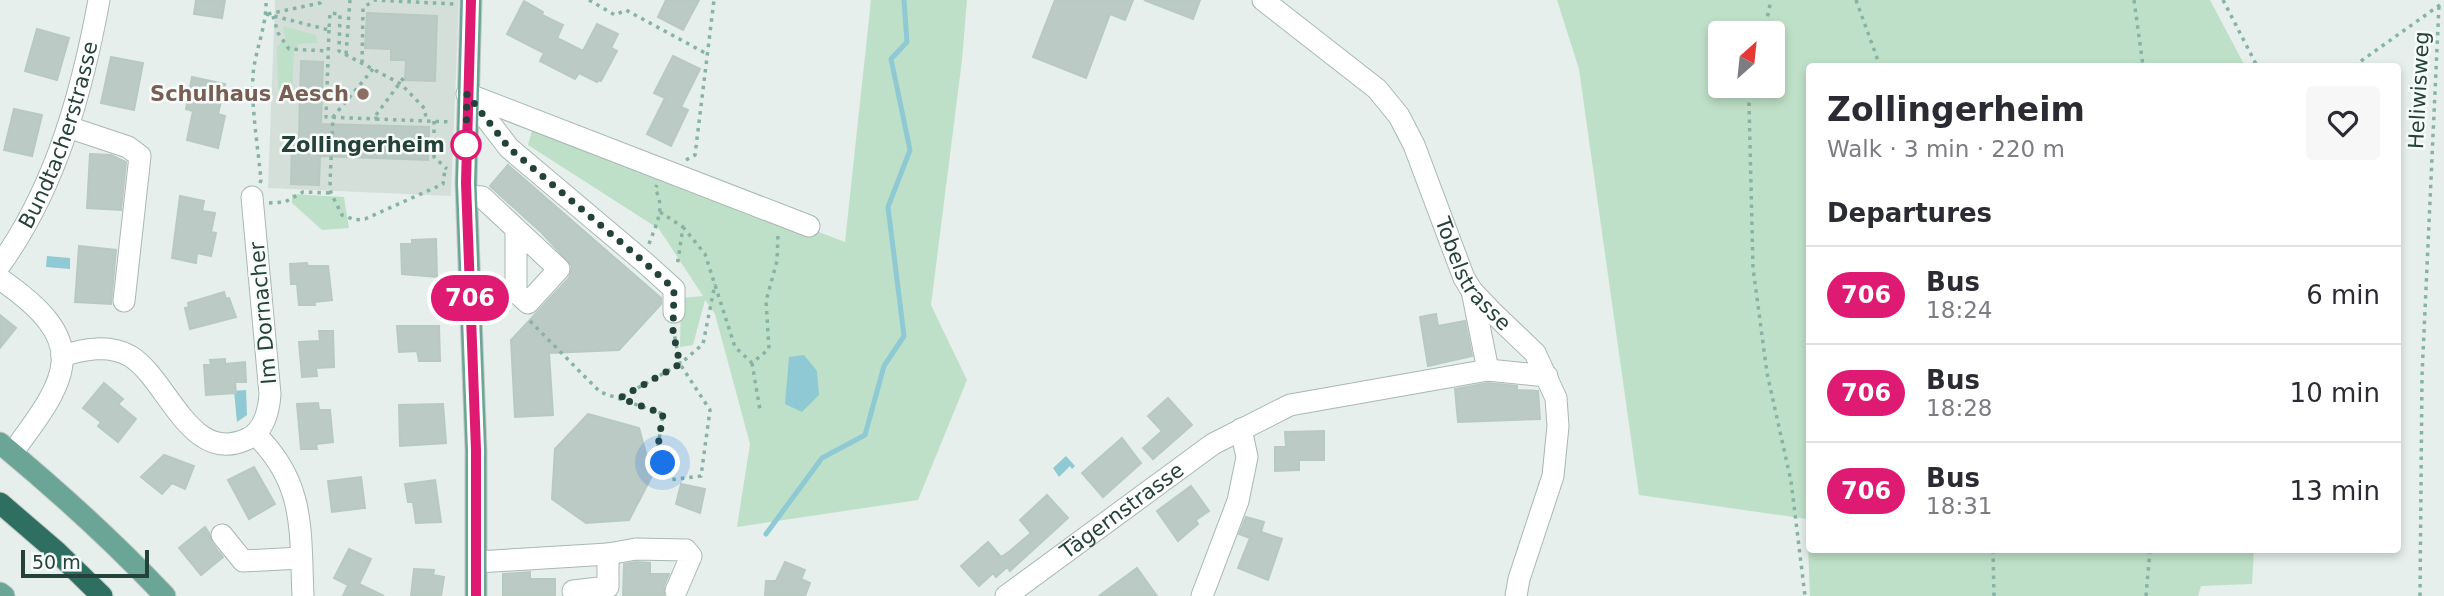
<!DOCTYPE html>
<html lang="en">
<head>
<meta charset="utf-8">
<style>
  body { margin:0; font-family:"DejaVu Sans",sans-serif; background:#f7f7f7; color:#2b2b33; height:100vh; display:flex; flex-direction:column; font-size:26px; white-space:nowrap }
  * { box-sizing:border-box; margin:0 }
  p { font-size:23px; color:#7c7c81 }
  .icon { flex:none; width:38px; height:38px; fill:none; stroke:currentColor; stroke-width:2; stroke-linecap:round; stroke-linejoin:round }
  .map { position:relative; flex:1; overflow:hidden }
  .side { position:absolute; left:1806px; top:63px; width:595px; height:490px; display:flex; flex-direction:column; background:#fff; border-radius:7px; box-shadow:0 4px 10px #0003 }
  .side>* { flex:none }
  .badge { padding:0 14px; border-radius:23px; font-size:24px; line-height:46px }
  .needle { width:46px; rotate:27deg }
  .controls { position:absolute; left:1708px; top:21px; display:grid; gap:14px }
  .controls a { display:grid; place-items:center; width:77px; height:77px; border-radius:7px; background:#fff; box-shadow:0 4px 10px #0003; font-size:35px }
  .scale { position:absolute; left:21px; bottom:18px; width:128px; box-sizing:border-box; padding-left:7px; border:4px solid #24423a; border-top:0; font-size:19px; line-height:24px; white-space:nowrap; color:#24423a; -webkit-text-stroke:5px #f7fbf9; paint-order:stroke }
  .you { position:absolute; width:35px; height:35px; margin:-18px; border:5px solid #fff; border-radius:50%; background:#1a73e8; box-shadow:0 0 0 10px #1a73e833 }
  .map>.badge { position:absolute; translate:-50% -50%; box-shadow:0 0 0 4px #fff }
  h2 { padding:0 21px; font-size:26px; line-height:63px }
  .round { display:grid; place-items:center; flex:none; width:74px; height:74px; border-radius:7px; background:#f7f7f7 }
  .summary { display:flex; align-items:center; justify-content:space-between; height:119px; padding:0 21px }
  h1 { font-size:33px; font-weight:800; line-height:52px }
  ul { padding:0; list-style:none }
  li { display:flex; align-items:center; gap:21px; height:98px; padding:0 21px; border-top:2px solid #e1e1e2 }
  li div { flex:1 }
  li b { display:block; font-size:26px }
  li em { font-style:normal }
  li .badge { min-width:77px; font-weight:700; text-align:center }
  .map>svg:first-child { display:block }
</style>
</head>
<body>
<div class="map">
<svg width="2444" height="596" viewBox="0 0 2444 596">
  <rect width="100%" height="100%" fill="#e6efeb"/>
  <path fill="#d4dfda" d="M275,0h184l-8,196 -183,-8z"/>
  <path fill="#bfe0c8" fill-rule="evenodd" d="M871,0h96l-5,60 -31,245 36,75 -49,120 -181,27 13,-83 -35,-130 -10,-14 -12,45 -13,2 1,-49 22,-2 -44,-67 -131,-84 6,-22 311,119z
    M1557,0h653l35,66h-435v484h444l-2,34 -51,2 -3,10h-388l-3,-77 -168,-24 -60,-426zM1720,33h53v53h-53z
    M283,26l33,9 1,8 -18,1 -5,8 -2,38 -14,-1 -1,-42 8,-9z
    M292,194l52,3 5,31 -27,2 -30,-27z"/>
  <path fill="#8ec9d4" d="M47,256l23,2v11l-24,-2z
    M804,355l13,16 2,24 -17,17 -17,-8 4,-47z
    M246,390l1,25 -10,7 -3,-31z
    M1066,456l9,10 -3,3 -2,-3 -11,11 -6,-9z"/>
  <g fill="none" stroke-linecap="round" stroke-linejoin="round">
    <path stroke="#8ec9d4" stroke-width="5" d="M766,534l56,-76 43,-23 19,-69 20,-30 -16,-129 22,-57 -19,-91 16,-17 -3,-42"/>
  </g>
  <path fill="#bbcac4" stroke="#b8c9c2" stroke-width="2" d="M196,0h29l-3,18 -28,-4z
    M666,0h33l-16,30 -25,-13z
    M1055,0h78l-8,20 -15,-6 -24,64 -53,-21z
    M1144,0h56l-7,19z
    M524,1l19,11 -1,3 21,10 -6,13 26,13 14,-27 21,10 -7,14 6,3 -16,30 -2,-1 -2,2 -18,-9 -4,6 -35,-18 4,-8 -37,-19z
    M367,13l70,3 -2,65 -30,-1 1,-20h-15v-11l-26,-1z
    M37,29l32,9 -12,42 -32,-9z
    M673,56l27,13 -19,38 7,3 -17,36 -24,-12 18,-36 -11,-5z
    M111,57l32,6 -9,47 -33,-7z
    M301,61l22,1 -2,62 108,3 -1,33 -108,-4 -1,29 -28,-1 1,-46h7z
    M192,77l33,7 -7,30 7,2 -7,32 -31,-8 6,-29 -7,-2z
    M14,109l28,6 -10,41 -28,-6z
    M90,154l21,1 15,7 -5,48 -34,-2z
    M508,165l153,133v6l-42,46 -70,3 4,62 -38,2 -4,-77 58,-62 3,-12 -30,-33 -52,-47z
    M180,196l24,5 -2,10 13,2 -4,19 5,1 -5,23 -14,-3 -1,10 -24,-5z
    M436,239l1,38 -35,-3 -1,-30h11v-4z
    M79,246l37,4 -5,54 -36,-2z
    M307,263l1,3h20l4,34 -18,2 1,3h-16l-2,-21h-6l-1,-20z
    M224,292l2,7 3,-1 7,19 -46,12 -5,-21 4,-1 -1,-4z
    M1436,314l2,12 27,-5 7,35 -44,10 -8,-49z
    M0,315l16,13 -16,20z
    M397,326h42l1,35h-21l-2,-10 -18,1z
    M319,331h14l1,36 -18,1 1,8 -15,1 -3,-35 21,-1z
    M225,359v5l20,-2 1,20h-11l1,11 -30,2 -2,-30h7l-1,-5z
    M104,383l19,16 -5,5 18,15 -18,23 -20,-16 3,-4 -18,-14z
    M1488,383l29,3v4l21,1 2,28 -82,3 -3,-33z
    M1168,398l24,27 -39,34 -10,-11 19,-17 -14,-15z
    M318,403l1,7h11l3,32 -17,2 1,5h-16l-4,-45z
    M443,404l3,39 -46,3 -1,-41z
    M588,414l51,14 13,48 -23,44 -43,3 -34,-24 3,-50z
    M1324,431v29h-25v10l-24,1v-24h11l-1,-15z
    M1122,438l19,25 -38,34 -21,-24z
    M164,455l30,11 -9,23 -13,-6 -10,11 -21,-17z
    M254,467l21,37 -26,15 -21,-39z
    M361,477l4,31 -33,4 -4,-31z
    M435,480l6,42 -25,1 -3,-21h-5l-3,-18z
    M681,484l24,5 -5,24 -24,-9z
    M1191,486l18,25 -13,9 2,4 -20,17 -21,-30z
    M1047,495l21,23 -58,53 -3,-4 -11,10 -3,-4 -14,13 -18,-20 27,-24 13,15 9,-6 21,-18 -11,-13z
    M1246,517l18,5 -3,10 21,7 -14,41 -30,-12 12,-30 -11,-4z
    M205,527l4,6 3,10 11,14 -22,18 -22,-27z
    M349,549l22,10 -12,25 25,12h-41l5,-11 -14,-7z
    M636,562l14,1v11h19l-5,12v10h-41l1,-32z
    M785,562l20,8 -4,9 9,4 -5,13h-40l1,-15h10z
    M1137,568l20,28h-58z
    M414,569l20,1 -1,5 11,2 -3,19h-30z
    M530,572v7h25v17h-52v-22z"/>
  <g fill="none" stroke-linecap="round" stroke-linejoin="round">
    <defs>
      <g id="minor">
        <path id="s1" d="M1263,0l114,89 22,27 15,29 50,133 8,13 19,20 44,42 21,45 2,28 -5,50 -34,103 -3,17"/>
        <path d="M467,94l342,132"/>
        <path d="M469,96l40,52 134,113 31,28v23"/>
        <path d="M68,127l60,20 12,9 -16,145"/>
        <path d="M467,196l15,1 77,72 -31,34 -12,-11v-63"/>
        <path id="s2" d="M0,265c56,-78 82,-173 99,-265"/>
        <path d="M0,279c91,63 71,96 12,174"/>
        <path d="M62,356c22,-7 47,-12 68,0 38,23 60,110 117,83 17,-7 22,-29 23,-45l-18,-197"/>
        <path d="M1488,370l59,6"/>
        <path d="M255,434c51,49 45,97 48,162"/>
        <path d="M222,535l21,26 58,-3"/>
        <path d="M477,562l131,-8 28,-5 50,1 5,6 -15,35"/>
        <path d="M573,591l35,-4v-33"/>
        <path id="s3" d="M1006,596l207,-152 77,-39 198,-35 -16,-79"/>
        <path d="M1202,596l36,-95 9,-44 -6,-28"/>
      </g>
      <path id="major" d="M471,0l-5,183 10,267v146
        M0,443c58,48 113,98 165,153
        M0,593l4,3"/>
      <path id="highway" d="M0,503l57,49 45,44"/>
    </defs>
    <use href="#minor" stroke="#a8b8b2" stroke-width="23"/>
    <use href="#major" stroke="#c2cac8" stroke-width="23"/>
    <use href="#highway" stroke="#c2cac8" stroke-width="23"/>
    <path stroke="#86b3a5" stroke-width="3.5" stroke-dasharray="3.5 5" stroke-linecap="butt" d="M589,0l26,15 11,-5 81,44
      M1856,0l24,66
      M2134,0l9,66
      M2223,0l34,66
      M266,14l63,16 1,-17 10,1 -1,37 62,33 24,25 1,12
      M268,14l52,-11 3,-3
      M273,16l5,17 11,16 39,2
      M329,30l-3,87 50,2v-4
      M1764,33l7,-33
      M346,54l4,-54
      M362,63l1,-55 11,-8 81,4
      M2354,66l90,-64
      M373,69l-40,48 -3,65 1,11 11,22 13,5 10,-1 78,-35 2,-15
      M1753,86l-4,17 4,165 14,105 24,108 14,115
      M376,119l75,3
      M434,121v36l13,12
      M686,160l9,-5 19,-155
      M260,183l1,-3c-3,-32 -10,-74 -8,-105 2,-25 14,-49 13,-75
      M269,203l16,-1 18,-10 28,1
      M660,212l23,15 -6,40
      M683,227l22,27 30,93 17,16 17,-14 -3,-48 11,-40 1,-27
      M649,244c7,-20 17,-36 6,-55l2,-4
      M489,310h21
      M530,321l70,71 63,22 -5,32 11,34 32,-4 9,-66 -30,-46 -60,34
      M673,328l7,36 23,-20 12,-60
      M752,363l8,47
      M1993,550l1,46
      M2146,596l4,-46
      M2420,596l2,-220 17,-371"/>
    <use href="#minor" stroke="#fff" stroke-width="21"/>
    <use href="#major" stroke="#6aa596" stroke-width="21"/>
    <use href="#highway" stroke="#2f6f62" stroke-width="21"/>
    <path stroke="#86b3a5" stroke-width="3.5" stroke-dasharray="3.5 5" stroke-linecap="butt" d="M376,115l29,-39"/>
  </g>
  <g fill="none" stroke-linecap="round" stroke-linejoin="round">
    <defs>
      <path id="line" d="M471,0l-5,183 10,267v146"/>
    </defs>
    <use href="#line" stroke="#fff" stroke-width="16"/>
    <use href="#line" stroke="#de1a72" stroke-width="10"/>
    <path stroke="#24423a" stroke-width="7" stroke-dasharray="0 12.6" d="M466,145l1,-51 42,54 134,113 31,28 -1,43 7,32 -60,34 43,16 -5,32 5,17"/>
  </g>
  <circle fill="#8d6e63" stroke="#f7fbf9" stroke-width="2.5" cx="363" cy="94" r="7"/>
  <circle fill="#fff" stroke="#de1a72" stroke-width="3.5" cx="466" cy="145" r="14"/>
  <g text-anchor="middle" stroke-width="5" stroke-linejoin="round" paint-order="stroke">
    <g font-size="21" fill="#24423a" stroke="#f7fbf9">
      <text transform="translate(2419 90) rotate(-87)" y="7">Heliwisweg</text>
      <text dy="7" stroke="none"><textPath href="#s2" startOffset="144">Bundtacherstrasse</textPath></text>
      <text dy="7" stroke="none"><textPath href="#s1" startOffset="355">Tobelstrasse</textPath></text>
      <text transform="translate(263 313) rotate(-95)" y="7">Im Dornacher</text>
      <text dy="7" stroke="none"><textPath href="#s3" startOffset="144">Tägernstrasse</textPath></text>
    </g>
    <g font-size="21" font-weight="bold" fill="#785e54" stroke="#f7fbf9" text-anchor="end">
      <text x="349" y="101">Schulhaus Aesch</text>
    </g>
    <g font-size="21" font-weight="bold" fill="#24423a" stroke="#f7fbf9" text-anchor="end">
      <text x="445" y="152">Zollingerheim</text>
    </g>
  </g>
</svg>
<div class="controls">
<a><svg class="needle" viewBox="-14 -14 28 28"><path d="M0-13l5 13h-10z" fill="#e53935"/><path d="M0 13l5-13h-10z" fill="#7c7c81"/></svg></a>
</div>
<div class="scale">50 m</div>
<div class="you" style="left:663px;top:463px"></div>
<b class="badge" style="left:470px;top:298px;background:#de1a72;color:#fff">706</b>
<section class="side">
<div class="summary"><div><h1>Zollingerheim</h1><p>Walk · 3 min · 220 m</p></div><a class="round"><svg class="icon" aria-label="heart" viewBox="0 0 24 24"><path d="M12 20l-8-8c-3-5 5-10 8-4 3-6 11-1 8 4z"/></svg></a></div>
<h2>Departures</h2>
<ul>
<li><span class="badge" style="background:#de1a72;color:#fff">706</span><div><b>Bus</b><p>18:24</p></div><em>6 min</em></li>
<li><span class="badge" style="background:#de1a72;color:#fff">706</span><div><b>Bus</b><p>18:28</p></div><em>10 min</em></li>
<li><span class="badge" style="background:#de1a72;color:#fff">706</span><div><b>Bus</b><p>18:31</p></div><em>13 min</em></li>
</ul>
</section>
</div>
</body>
</html>
